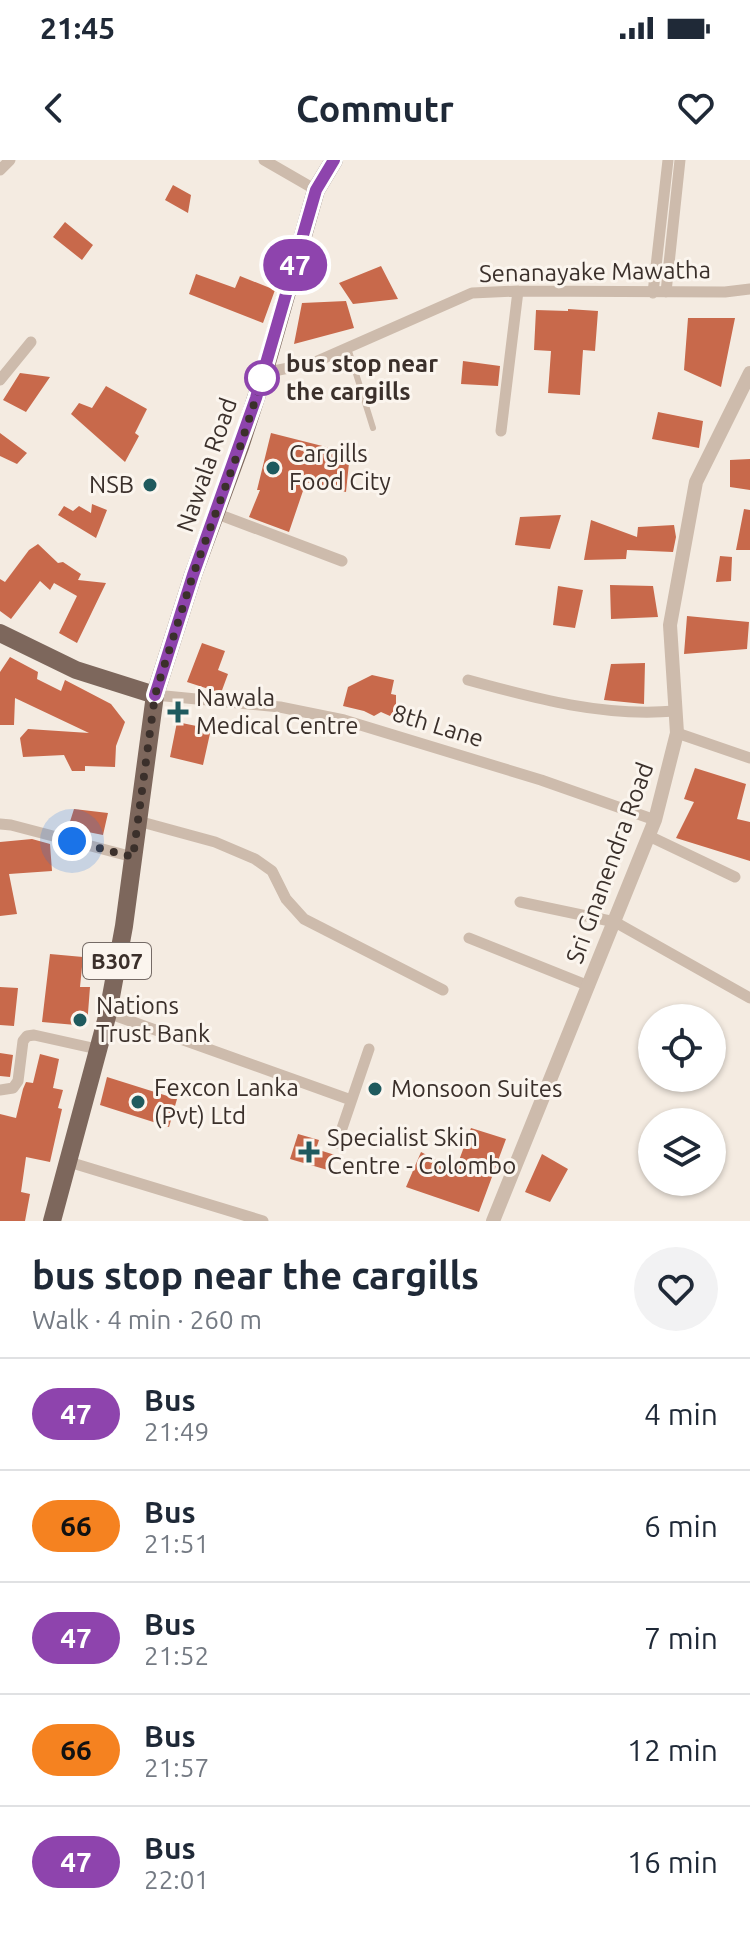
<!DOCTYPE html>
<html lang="en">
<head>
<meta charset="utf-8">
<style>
  body { margin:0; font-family:Ubuntu,sans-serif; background:#f2f2f3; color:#1f2937; height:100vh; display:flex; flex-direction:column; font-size:30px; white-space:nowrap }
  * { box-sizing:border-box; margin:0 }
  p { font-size:26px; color:#747a83 }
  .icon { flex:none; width:44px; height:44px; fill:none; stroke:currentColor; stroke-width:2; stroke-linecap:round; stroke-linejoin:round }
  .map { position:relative; height:1061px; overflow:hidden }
  .side { display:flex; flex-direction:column; background:#fff; flex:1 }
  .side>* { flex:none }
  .badge { padding:0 16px; border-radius:26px; font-size:28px; line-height:52px }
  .buttons { position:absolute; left:638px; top:844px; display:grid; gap:16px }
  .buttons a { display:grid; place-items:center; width:88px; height:88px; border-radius:50%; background:#fff; box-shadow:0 2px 6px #0004; font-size:40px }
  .you { position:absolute; width:40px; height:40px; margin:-20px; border:6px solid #fff; border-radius:50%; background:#1a73e8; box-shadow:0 0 0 12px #1a73e833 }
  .map>.badge { position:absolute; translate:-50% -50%; box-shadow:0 0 0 4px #fff }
  .round { display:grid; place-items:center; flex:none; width:84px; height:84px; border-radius:42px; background:#f2f2f3 }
  .summary { display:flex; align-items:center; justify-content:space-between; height:136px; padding:0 32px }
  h1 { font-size:38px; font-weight:700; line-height:60px }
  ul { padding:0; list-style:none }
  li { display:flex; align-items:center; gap:24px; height:112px; padding:0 32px; border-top:2px solid #e0e1e3 }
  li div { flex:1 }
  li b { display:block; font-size:30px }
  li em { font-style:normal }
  li .badge { min-width:88px; font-weight:700; text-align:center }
  .status { display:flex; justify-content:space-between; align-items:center; height:56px; padding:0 40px; background:#fff; direction:ltr }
  .status svg { height:22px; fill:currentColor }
  header { display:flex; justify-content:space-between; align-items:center; height:104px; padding:0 32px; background:#fff; font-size:36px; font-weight:700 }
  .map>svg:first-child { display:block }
</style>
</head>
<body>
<div class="status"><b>21:45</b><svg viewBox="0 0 49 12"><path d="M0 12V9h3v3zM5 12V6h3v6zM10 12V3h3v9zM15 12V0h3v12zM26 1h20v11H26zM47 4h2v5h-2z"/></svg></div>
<header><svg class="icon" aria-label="back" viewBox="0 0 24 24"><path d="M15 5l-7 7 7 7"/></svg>Commutr<svg class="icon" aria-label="heart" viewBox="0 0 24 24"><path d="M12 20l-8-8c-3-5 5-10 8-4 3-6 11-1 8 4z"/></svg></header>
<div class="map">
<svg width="750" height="1061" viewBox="0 0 750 1061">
  <rect width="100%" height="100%" fill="#f4ebe1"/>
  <path fill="#c8694b" d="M173,25l18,10 -3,18 -23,-13z
    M65,62l28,23 -11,15 -29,-23z
    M381,106l17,33 -45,5 -14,-21z
    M196,114l39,14 5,-12 35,14 -12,33 -74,-29z
    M346,141l8,27 -60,16 8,-41z
    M568,149l30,2 -3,40 -12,-1 -3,45 -32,-2 3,-42 -17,-1 2,-40 32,1z
    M688,158h47l-14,69 -37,-17z
    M463,201l37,5 -2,20 -37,-2z
    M20,213l30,4 -24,35 -23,-12z
    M106,226l41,23 -12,24 4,3 -14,26 -54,-48 8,-11 13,5z
    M658,252l45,9 -4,27 -47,-9z
    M0,273l27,20 -10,11 -17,-8z
    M271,273l79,20 -4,39 -40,-10 -17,50 -40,-15 11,-27h-3z
    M750,299v31l-20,-3v-27z
    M92,344l15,6 -11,28 -38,-23 6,-9 9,5 6,-5 12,7z
    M744,349l6,1v40h-14z
    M561,355l-11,34 -35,-4 5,-28z
    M591,360l46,17 1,-10 36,-2 2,12 -3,15 -46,-2 -1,9 -42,1z
    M38,384l20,19 5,-1 18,12 -3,6 28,3 -29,60 -18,-10 18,-37 -23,-13 -4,7 -10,-9 -29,38 -11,-8v-32l5,3 24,-32z
    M720,396l12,1 -1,24 -15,1z
    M610,425l43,1 5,31 -47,2z
    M558,426l25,4 -8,38 -22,-3z
    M687,456l62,6 -2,27 -63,5z
    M202,483l23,8 -7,19 10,4 -7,19 -34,-11z
    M10,497l28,15 -1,7 24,12 4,-11 46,24 14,18 -9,24 -1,21 -30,-1v5h-13l-8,-16 -41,2 -3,-19 8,-9 61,4 -74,-35 -1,27h-14v-53z
    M645,503l-1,41 -40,-4 7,-36z
    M372,515l22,5 -3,14 5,1v13l-6,8 -9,-4 -7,4 -10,-5 -21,-5 5,-19z
    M177,562l34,7 -8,36 -33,-8z
    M695,608l51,16 -9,35 13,3v39l-74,-23 18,-36 -10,-3z
    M74,649l34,4 -5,22 -35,-7z
    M32,679l18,5 2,27 -43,3 8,40 -17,2v-74z
    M50,794l33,3 -3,30h10l-3,39 -45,-4z
    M0,827l18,1 -4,38 -14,-1z
    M0,893l13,2 -3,22 -10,-1z
    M40,894l19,5 -6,29 10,2 -5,18 4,1 -12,53 -24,-5 -5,35 9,2 -5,27h-25v-107l16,4 7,-29 3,-7 7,1z
    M107,917l70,22 -8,28 -69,-22z
    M471,968l35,11 -27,73 -73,-25 15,-35 31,16 3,-6 3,1z
    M298,974l21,6 -3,9 19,6 -4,16 -41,-12z
    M542,994l26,15 -18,33 -25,-10z"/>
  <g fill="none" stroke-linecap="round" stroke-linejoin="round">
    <path stroke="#cdbbac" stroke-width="6" d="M348,188l25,80"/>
    <path stroke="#cdbbac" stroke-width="11" d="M264,0l52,30
      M0,10l10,-10
      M666,132l14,-132
      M653,133l15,-133
      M264,213l49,-10 159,-70 46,-2 207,1 25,-3
      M0,220l31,-38
      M501,271l17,-140
      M215,353l127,48
      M468,520c69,19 135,37 207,31
      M155,535l125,12 64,13 197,60 114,40
      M677,573l73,25
      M138,661l77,21 40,17 17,12 14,28 18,20 139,71
      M0,664l11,1 122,32
      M649,676l86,41
      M520,742l95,20 135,76
      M469,778l120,48
      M108,853l243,87
      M0,930l13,-2 5,-7 5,-40 4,-5 7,-1 63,14
      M337,983l32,-94
      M69,1002l194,59"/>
    <path stroke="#cdbbac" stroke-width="14" d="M493,1061l162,-401 22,-87 -7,-108 26,-143 54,-109"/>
    <path stroke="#7d675c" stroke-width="18" d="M0,473l76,37 79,25
      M52,1061l56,-208 16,-87 31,-231 38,-120 47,-128 24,-74 52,-183 18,-30"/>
  </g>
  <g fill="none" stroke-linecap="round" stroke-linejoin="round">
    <defs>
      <path id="line" d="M155,535l38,-120 63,-177 60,-208 18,-30"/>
    </defs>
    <use href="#line" stroke="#fff" stroke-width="18"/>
    <use href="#line" stroke="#8e44ad" stroke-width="12"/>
    <path stroke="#3b302b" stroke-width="8" stroke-dasharray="0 14.4" d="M72,681l61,16 22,-162 38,-120 47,-128 24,-74 -2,5"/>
  </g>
  <circle fill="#fff" stroke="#8e44ad" stroke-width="4" cx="262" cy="218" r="16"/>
  <g fill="#1f5a5e" stroke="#fbf5ee" stroke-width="3">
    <circle cx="273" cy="308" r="8"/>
    <circle cx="150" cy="325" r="8"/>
    <path d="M174 540h8v8h8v8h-8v8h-8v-8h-8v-8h8z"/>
    <circle cx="80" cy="860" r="8"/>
    <circle cx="375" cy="929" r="8"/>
    <circle cx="138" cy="942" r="8"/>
    <path d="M305 980h8v8h8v8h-8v8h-8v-8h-8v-8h8z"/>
  </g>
  <g text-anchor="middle" stroke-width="6" stroke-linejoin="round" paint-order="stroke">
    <rect fill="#fbf5ee" stroke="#756b66" stroke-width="2" x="83" y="783" width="68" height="36" rx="6"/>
    <g font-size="22" font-weight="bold" fill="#3b302b">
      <text x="117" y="809">B307</text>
    </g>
    <g font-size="24" fill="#3b302b" stroke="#fbf5ee">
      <text transform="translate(595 112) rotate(-1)" y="8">Senanayake Mawatha</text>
      <text transform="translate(207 305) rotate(-71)" y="8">Nawala Road</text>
      <text transform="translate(438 566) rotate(17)" y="8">8th Lane</text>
      <text transform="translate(610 703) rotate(-70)" y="8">Sri Gnanendra Road</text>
    </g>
    <g font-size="24" font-weight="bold" fill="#3b302b" stroke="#fbf5ee" text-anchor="start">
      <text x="286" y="212">bus stop near<tspan x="286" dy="28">the cargills</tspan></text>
    </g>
    <g font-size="24" fill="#3b302b" stroke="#fbf5ee" text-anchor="start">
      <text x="289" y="302">Cargills<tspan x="289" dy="28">Food City</tspan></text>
      <text x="134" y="333" text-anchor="end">NSB</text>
      <text x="196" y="546">Nawala<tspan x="196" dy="28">Medical Centre</tspan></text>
      <text x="96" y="854">Nations<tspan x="96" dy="28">Trust Bank</tspan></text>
      <text x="154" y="936">Fexcon Lanka<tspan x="154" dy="28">(Pvt) Ltd</tspan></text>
      <text x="391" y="937">Monsoon Suites</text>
      <text x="327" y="986">Specialist Skin<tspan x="327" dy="28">Centre - Colombo</tspan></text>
    </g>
  </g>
</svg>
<div class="buttons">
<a><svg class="icon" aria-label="locate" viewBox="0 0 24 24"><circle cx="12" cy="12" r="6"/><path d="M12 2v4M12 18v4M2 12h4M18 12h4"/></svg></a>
<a><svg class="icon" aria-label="layers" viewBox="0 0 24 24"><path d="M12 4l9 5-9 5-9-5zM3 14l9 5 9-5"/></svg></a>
</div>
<div class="you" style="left:72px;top:681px"></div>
<b class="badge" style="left:295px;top:105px;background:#8e44ad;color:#fff">47</b>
</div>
<section class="side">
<div class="summary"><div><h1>bus stop near the cargills</h1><p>Walk · 4 min · 260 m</p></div><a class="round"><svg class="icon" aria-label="heart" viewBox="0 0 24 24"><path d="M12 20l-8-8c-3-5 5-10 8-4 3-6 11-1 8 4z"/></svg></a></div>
<ul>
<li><span class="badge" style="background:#8e44ad;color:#fff">47</span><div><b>Bus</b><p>21:49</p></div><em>4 min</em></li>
<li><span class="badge" style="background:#f58220;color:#111">66</span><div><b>Bus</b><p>21:51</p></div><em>6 min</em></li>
<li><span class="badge" style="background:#8e44ad;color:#fff">47</span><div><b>Bus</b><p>21:52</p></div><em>7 min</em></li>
<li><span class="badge" style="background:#f58220;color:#111">66</span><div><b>Bus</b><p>21:57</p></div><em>12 min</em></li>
<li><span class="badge" style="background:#8e44ad;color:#fff">47</span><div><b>Bus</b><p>22:01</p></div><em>16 min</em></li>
</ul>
</section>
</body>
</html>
